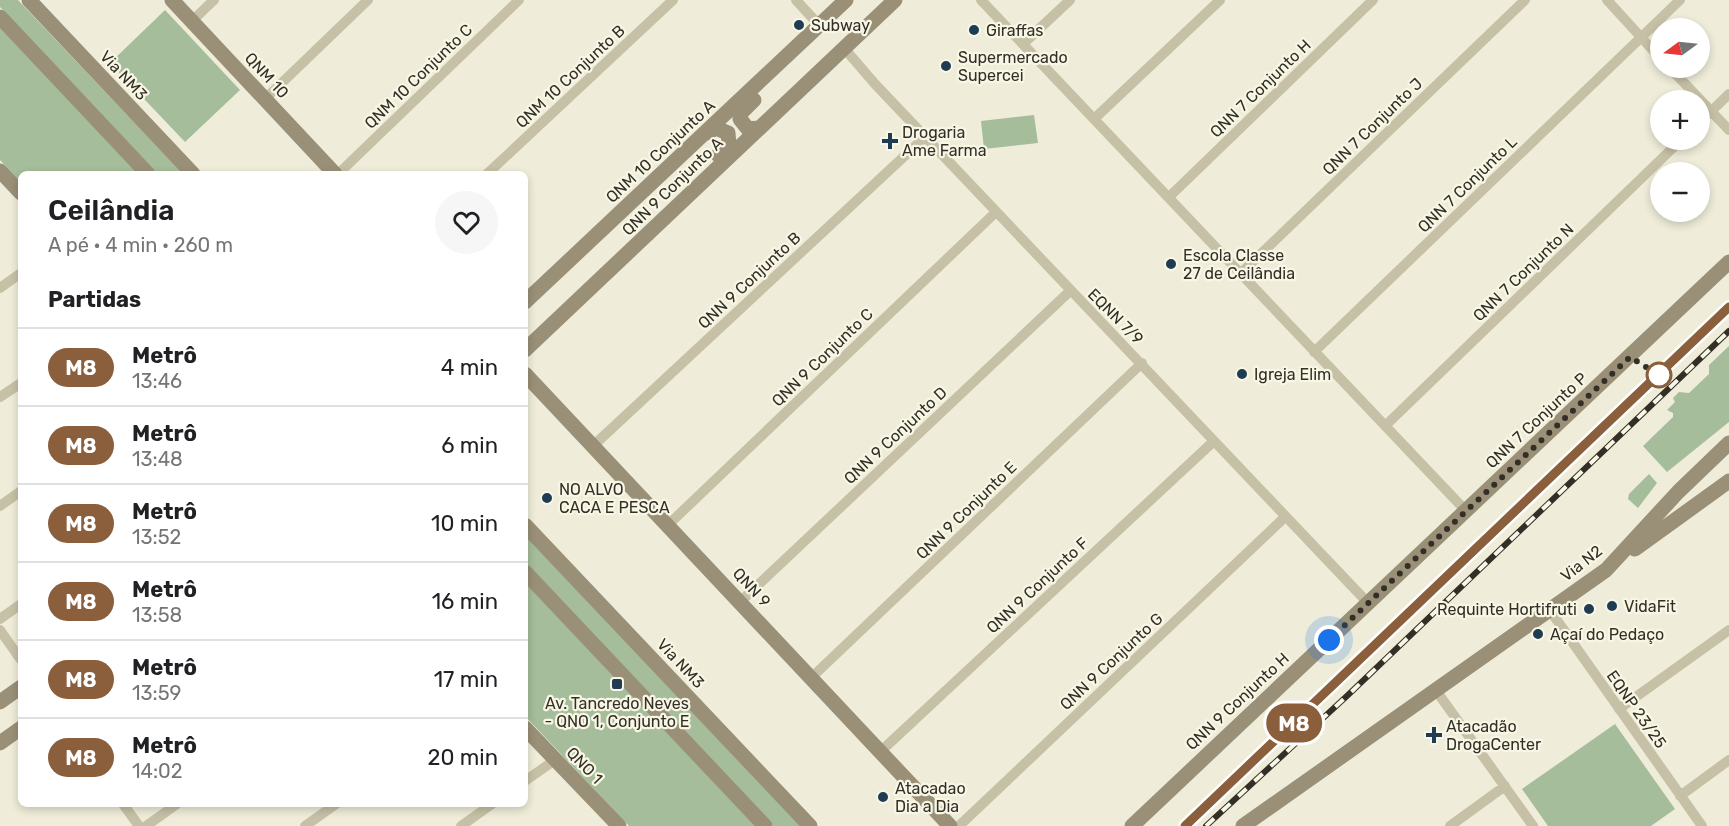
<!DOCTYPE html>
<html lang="pt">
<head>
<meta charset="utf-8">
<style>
  body { margin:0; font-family:Rubik,sans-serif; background:#f6f6f6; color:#202124; height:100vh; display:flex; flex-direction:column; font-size:22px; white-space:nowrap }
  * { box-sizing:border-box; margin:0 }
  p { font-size:20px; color:#757577 }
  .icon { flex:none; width:33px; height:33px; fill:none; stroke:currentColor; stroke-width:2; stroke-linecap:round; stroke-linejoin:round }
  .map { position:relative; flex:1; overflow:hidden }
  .sheet { position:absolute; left:18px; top:171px; width:510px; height:636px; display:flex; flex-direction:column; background:#fff; border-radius:9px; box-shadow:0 3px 9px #0003 }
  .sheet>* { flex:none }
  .badge { padding:0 12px; border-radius:20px; font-size:21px; line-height:39px }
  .needle { width:39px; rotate:255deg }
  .fabs { position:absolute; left:1650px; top:18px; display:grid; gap:12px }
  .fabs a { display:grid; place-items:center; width:60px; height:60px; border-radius:50%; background:#fff; box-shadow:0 3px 9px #0003; font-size:30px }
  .you { position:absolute; width:30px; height:30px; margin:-15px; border:4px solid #fff; border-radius:50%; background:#1a73e8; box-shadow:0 0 0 9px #1a73e833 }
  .map>.badge { position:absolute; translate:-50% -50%; box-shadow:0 0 0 3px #fff }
  h2 { padding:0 30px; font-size:22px; line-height:54px }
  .round { display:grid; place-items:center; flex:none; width:63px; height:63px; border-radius:32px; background:#f6f6f6 }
  .headline { display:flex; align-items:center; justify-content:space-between; height:102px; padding:0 30px }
  h1 { font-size:28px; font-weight:600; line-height:45px }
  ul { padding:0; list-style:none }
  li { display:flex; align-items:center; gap:18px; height:78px; padding:0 30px; border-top:2px solid #e0e0e0 }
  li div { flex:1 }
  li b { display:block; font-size:22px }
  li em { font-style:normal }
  li .badge { min-width:66px; font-weight:700; text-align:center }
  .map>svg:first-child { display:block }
</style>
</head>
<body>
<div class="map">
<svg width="1729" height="826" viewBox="0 0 1729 826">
  <rect width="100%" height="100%" fill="#efedd9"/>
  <path fill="#a5bd9a" d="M0,0h18l165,174h-25l-158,-167z
    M165,10l75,80 -55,52 -75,-79z
    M0,26l140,148h-119v8l-21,-22z
    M1034,115l4,28 -54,6 -3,-28z
    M1729,346v76l-62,50 -24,-26 30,-29v-4l-6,-3 8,-8 -2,-4 6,-6 10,1 20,-19v-9z
    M1649,474l8,9 -19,25 -10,-9 1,-5z
    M525,534l276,292h-28l-248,-262z
    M525,581l231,245h-127l-104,-110z
    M1615,724l60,85 -24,17h-103l-26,-37z"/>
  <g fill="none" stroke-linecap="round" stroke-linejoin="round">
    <path stroke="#c6c1a6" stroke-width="10" d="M796,0l23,25
      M981,0l485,511
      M1607,0l53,58
      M192,21l22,-21
      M1023,44l47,-44
      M844,48l31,36 493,519
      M1670,68l59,62
      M265,99l103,-99
      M1094,119l126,-119
      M1700,122l29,-28
      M338,174l181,-174
      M487,174l186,-174
      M1169,197l204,-197
      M1240,274l285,-274
      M0,288l21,-15
      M1314,352l366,-352
      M0,397l21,-14
      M1385,426l296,-286
      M594,445l331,-308
      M0,506l21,-15
      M669,524l327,-312
      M741,601l329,-310
      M1549,609l153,217
      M0,619l21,-15
      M0,630l21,30
      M811,678l331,-315
      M1435,689l98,137
      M1619,709l110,-79
      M880,752l334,-311
      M525,781l30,-21
      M1680,796l49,-36
      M123,804l16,22
      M146,826l31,-22
      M305,826l31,-22
      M461,826l31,-22
      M959,826l326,-309
      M1450,826l55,-40"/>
    <path stroke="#9a9078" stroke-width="15" d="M29,0l164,174
      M172,0l163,174
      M0,17l148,157
      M754,100l-13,13 -1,6 8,10 11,-1
      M707,133l9,-5 12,5 1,12 -11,10
      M0,171l21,22
      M525,302l321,-302
      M525,350l370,-350
      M525,374l425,452
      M525,525l285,301
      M1635,549l94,-68
      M525,572l240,254
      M0,702l21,-15
      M525,728l94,98
      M0,743l21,-15
      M1132,826l597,-564
      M1243,826l363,-256 72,-78 51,-49"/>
    <defs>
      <path id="rail" d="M1185,826l544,-519
        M1206,826l142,-131 381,-364"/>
    </defs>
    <use href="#rail" stroke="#332f26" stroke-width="6"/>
    <use href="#rail" stroke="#f8f6e5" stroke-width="4" stroke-dasharray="11" stroke-linecap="butt"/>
  </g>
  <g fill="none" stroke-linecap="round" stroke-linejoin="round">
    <defs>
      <path id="line" d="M1185,826l544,-519"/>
    </defs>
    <use href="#line" stroke="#fff" stroke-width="14"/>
    <use href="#line" stroke="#8b5e3c" stroke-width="9"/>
    <path stroke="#332f26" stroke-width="6" stroke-dasharray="0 10.8" d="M1329,640l301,-283 29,18"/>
  </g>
  <g fill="#1f3c52" stroke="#f8f6e5" stroke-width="2">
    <circle cx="799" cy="25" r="6"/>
    <circle cx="974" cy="30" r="6"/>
    <circle cx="946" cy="66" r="6"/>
    <path d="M887 132h6v6h6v6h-6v6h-6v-6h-6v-6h6z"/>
    <circle cx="1171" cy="264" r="6"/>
    <circle cx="1242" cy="374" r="6"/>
    <circle cx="547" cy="498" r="6"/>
    <circle cx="1612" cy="606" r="6"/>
    <circle cx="1589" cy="609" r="6"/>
    <circle cx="1538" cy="634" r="6"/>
    <rect x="611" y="678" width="12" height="12" rx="3"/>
    <path d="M1431 726h6v6h6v6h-6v6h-6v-6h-6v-6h6z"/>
    <circle cx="883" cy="797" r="6"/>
  </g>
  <circle fill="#fff" stroke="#8b5e3c" stroke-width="3" cx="1659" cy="375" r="12"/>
  <g text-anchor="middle" stroke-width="4.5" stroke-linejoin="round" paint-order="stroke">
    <g font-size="16" fill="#332f26" stroke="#f8f6e5" text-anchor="start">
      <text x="811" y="31">Subway</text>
      <text x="986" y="36">Giraffas</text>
      <text x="958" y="63">Supermercado<tspan x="958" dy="18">Supercei</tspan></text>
      <text x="902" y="138">Drogaria<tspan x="902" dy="18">Ame Farma</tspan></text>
      <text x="1183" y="261">Escola Classe<tspan x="1183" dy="18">27 de Ceilândia</tspan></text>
      <text x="1254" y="380">Igreja Elim</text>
      <text x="559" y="495">NO ALVO<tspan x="559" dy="18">CACA E PESCA</tspan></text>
      <text x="1624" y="612">VidaFit</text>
      <text x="1577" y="615" text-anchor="end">Requinte Hortifruti</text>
      <text x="1550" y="640">Açaí do Pedaço</text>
      <text x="617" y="709" text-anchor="middle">Av. Tancredo Neves<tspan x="617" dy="18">- QNO 1, Conjunto E</tspan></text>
      <text x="1446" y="732">Atacadão<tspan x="1446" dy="18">DrogaCenter</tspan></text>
      <text x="895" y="794">Atacadao<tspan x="895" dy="18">Dia a Dia</tspan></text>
    </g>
    <g font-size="16" fill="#332f26" stroke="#f8f6e5">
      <text transform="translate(124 75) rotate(47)" y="6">Via NM3</text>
      <text transform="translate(267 75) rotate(47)" y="6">QNM 10</text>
      <text transform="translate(418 76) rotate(-44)" y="6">QNM 10 Conjunto C</text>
      <text transform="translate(570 76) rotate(-43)" y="6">QNM 10 Conjunto B</text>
      <text transform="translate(1260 88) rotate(-44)" y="6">QNN 7 Conjunto H</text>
      <text transform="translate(1372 126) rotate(-44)" y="6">QNN 7 Conjunto J</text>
      <text transform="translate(660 151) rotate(-43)" y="6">QNM 10 Conjunto A</text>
      <text transform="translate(1467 184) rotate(-44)" y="6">QNN 7 Conjunto L</text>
      <text transform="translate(672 186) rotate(-44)" y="6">QNN 9 Conjunto A</text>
      <text transform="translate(1523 272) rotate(-44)" y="6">QNN 7 Conjunto N</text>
      <text transform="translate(749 280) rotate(-43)" y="6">QNN 9 Conjunto B</text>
      <text transform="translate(1116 316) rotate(45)" y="6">EQNN 7/9</text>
      <text transform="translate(822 357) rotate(-44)" y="6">QNN 9 Conjunto C</text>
      <text transform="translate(1536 420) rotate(-43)" y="6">QNN 7 Conjunto P</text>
      <text transform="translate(895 435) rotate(-43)" y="6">QNN 9 Conjunto D</text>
      <text transform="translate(966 510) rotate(-44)" y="6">QNN 9 Conjunto E</text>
      <text transform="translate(1581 563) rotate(-38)" y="6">Via N2</text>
      <text transform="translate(1037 585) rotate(-43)" y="6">QNN 9 Conjunto F</text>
      <text transform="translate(752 587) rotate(47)" y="6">QNN 9</text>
      <text transform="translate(1111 661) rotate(-43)" y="6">QNN 9 Conjunto G</text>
      <text transform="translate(681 663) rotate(47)" y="6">Via NM3</text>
      <text transform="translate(1237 701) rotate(-43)" y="6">QNN 9 Conjunto H</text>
      <text transform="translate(1637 709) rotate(55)" y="6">EQNP 23/25</text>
      <text transform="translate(585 765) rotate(46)" y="6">QNO 1</text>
    </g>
  </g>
</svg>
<div class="fabs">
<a><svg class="needle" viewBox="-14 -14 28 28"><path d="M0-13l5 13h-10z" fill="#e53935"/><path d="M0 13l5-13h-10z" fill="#757577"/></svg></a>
<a>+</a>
<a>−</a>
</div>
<div class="you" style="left:1329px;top:640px"></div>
<b class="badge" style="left:1294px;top:723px;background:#8b5e3c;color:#fff">M8</b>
<section class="sheet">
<div class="headline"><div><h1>Ceilândia</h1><p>A pé · 4 min · 260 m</p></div><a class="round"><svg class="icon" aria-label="heart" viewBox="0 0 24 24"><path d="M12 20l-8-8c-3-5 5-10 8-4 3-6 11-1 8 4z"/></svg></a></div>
<h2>Partidas</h2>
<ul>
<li><span class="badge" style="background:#8b5e3c;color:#fff">M8</span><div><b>Metrô</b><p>13:46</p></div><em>4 min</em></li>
<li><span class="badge" style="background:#8b5e3c;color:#fff">M8</span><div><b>Metrô</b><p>13:48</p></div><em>6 min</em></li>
<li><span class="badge" style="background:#8b5e3c;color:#fff">M8</span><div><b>Metrô</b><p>13:52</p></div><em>10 min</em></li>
<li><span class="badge" style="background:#8b5e3c;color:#fff">M8</span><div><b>Metrô</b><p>13:58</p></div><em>16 min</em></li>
<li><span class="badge" style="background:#8b5e3c;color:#fff">M8</span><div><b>Metrô</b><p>13:59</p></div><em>17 min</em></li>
<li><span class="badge" style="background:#8b5e3c;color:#fff">M8</span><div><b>Metrô</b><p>14:02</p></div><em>20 min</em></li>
</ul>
</section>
</div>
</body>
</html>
